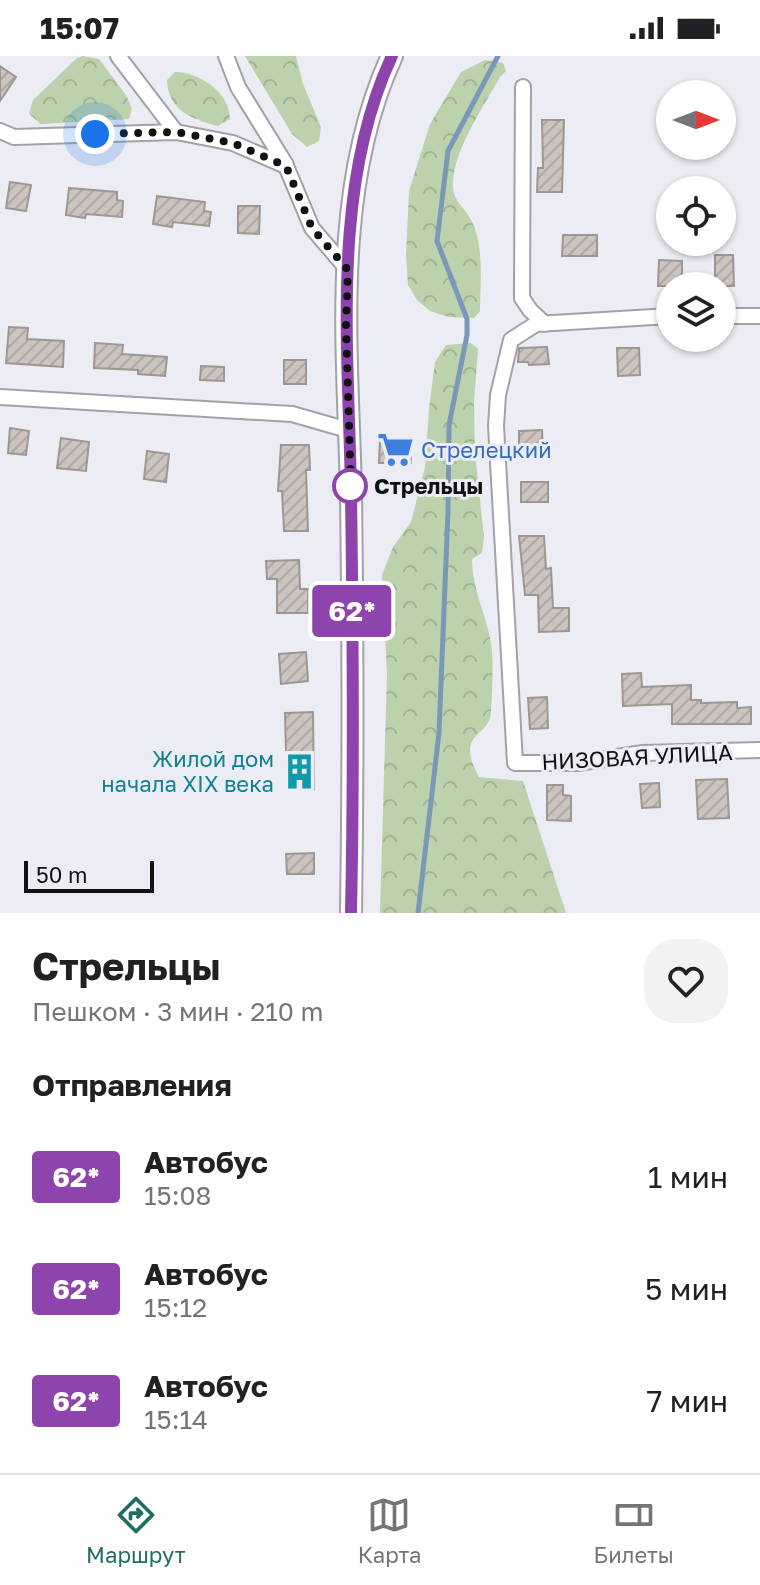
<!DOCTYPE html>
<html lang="ru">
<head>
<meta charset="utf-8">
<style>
  body { margin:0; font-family:"Golos Text",sans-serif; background:#f2f2f2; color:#202124; height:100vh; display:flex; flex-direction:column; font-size:30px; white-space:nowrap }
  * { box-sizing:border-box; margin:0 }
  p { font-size:26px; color:#757577 }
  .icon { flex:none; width:44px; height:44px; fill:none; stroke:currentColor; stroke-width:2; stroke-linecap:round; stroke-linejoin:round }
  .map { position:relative; height:857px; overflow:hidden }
  .side { display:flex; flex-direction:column; background:#fff; flex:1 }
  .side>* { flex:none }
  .badge { padding:0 16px; border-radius:6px; font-size:28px; line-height:52px }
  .needle { width:52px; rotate:90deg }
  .buttons { position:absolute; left:656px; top:24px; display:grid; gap:16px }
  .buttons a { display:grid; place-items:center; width:80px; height:80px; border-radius:50%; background:#fff; box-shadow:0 2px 6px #0004; font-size:40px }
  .scale { position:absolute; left:24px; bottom:20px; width:130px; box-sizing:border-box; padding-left:8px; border:4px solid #111114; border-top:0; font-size:22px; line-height:28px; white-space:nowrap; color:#111114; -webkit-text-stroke:6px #ececf4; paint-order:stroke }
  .you { position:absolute; width:40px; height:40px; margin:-20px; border:6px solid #fff; border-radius:50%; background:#1a73e8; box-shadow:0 0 0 12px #1a73e833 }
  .map>.badge { position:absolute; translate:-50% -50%; box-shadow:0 0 0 4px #fff }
  h2 { padding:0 32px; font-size:30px; line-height:72px }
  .round { display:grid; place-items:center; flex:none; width:84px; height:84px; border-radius:32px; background:#f2f2f2 }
  .headline { display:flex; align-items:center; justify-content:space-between; height:136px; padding:0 32px }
  h1 { font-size:38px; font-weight:700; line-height:60px }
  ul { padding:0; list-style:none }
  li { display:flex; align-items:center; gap:24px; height:112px; padding:0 32px }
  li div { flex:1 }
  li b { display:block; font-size:30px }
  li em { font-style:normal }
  li .badge { min-width:88px; font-weight:700; text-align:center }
  .status { display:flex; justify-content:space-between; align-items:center; height:56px; padding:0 40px; background:#fff; direction:ltr }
  .status svg { height:22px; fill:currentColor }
  .dock { display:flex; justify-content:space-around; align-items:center; height:112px; border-top:2px solid #e0e0e0; background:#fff; font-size:22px; color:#757577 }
  .dock a { display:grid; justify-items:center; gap:4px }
  .dock .selected { color:#226c68 }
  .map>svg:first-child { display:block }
</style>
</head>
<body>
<div class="status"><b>15:07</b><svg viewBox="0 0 49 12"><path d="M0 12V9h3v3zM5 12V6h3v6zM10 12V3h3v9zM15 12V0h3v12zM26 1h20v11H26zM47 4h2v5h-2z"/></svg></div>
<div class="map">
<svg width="760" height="857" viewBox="0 0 760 857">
  <defs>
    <pattern id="forest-crowns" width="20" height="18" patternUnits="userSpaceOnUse" patternTransform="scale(2)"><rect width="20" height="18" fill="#bcd2ad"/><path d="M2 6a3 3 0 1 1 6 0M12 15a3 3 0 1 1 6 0" fill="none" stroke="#a1b394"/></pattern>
    <pattern id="building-hatch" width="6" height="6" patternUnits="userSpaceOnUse" patternTransform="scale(2)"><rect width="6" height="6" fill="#ccc4bf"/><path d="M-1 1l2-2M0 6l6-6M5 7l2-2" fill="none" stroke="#aea7a3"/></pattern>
  </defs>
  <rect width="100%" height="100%" fill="#ececf4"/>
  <path fill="url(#forest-crowns)" d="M83,0l16,3 27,36 6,13 -3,11 -88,5 -12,-10 4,-14 44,-42z
    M245,0h51l7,28 18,43 -2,14 -12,6 -15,-13z
    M485,4l18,3 3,8 -6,6c-16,29 -48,75 -47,109 0,15 11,21 17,32 15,26 10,65 10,93l-6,7 -25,-1 -19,-6 -13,-11 -9,-15 -2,-30 3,-64 21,-67 31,-52z
    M175,16c25,0 55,21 55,47l-12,7c-27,-7 -50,-16 -51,-46z
    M471,287l7,6 -4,53 1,51 9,84 -2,16 -10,6c0,30 14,55 19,84 3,22 1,47 0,69 -2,27 -37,19 -12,65l44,4 43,132h-186l7,-239 -5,-99 11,-28 18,-25 14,-55 4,-59 6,-46 11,-17z"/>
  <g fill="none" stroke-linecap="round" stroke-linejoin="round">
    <path stroke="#7a99b9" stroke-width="5" d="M418,857l21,-180 9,-222 1,-86 18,-90v-16l-30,-78 11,-90 50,-95"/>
  </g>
  <path fill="url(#building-hatch)" stroke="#9e9692" stroke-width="2" d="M0,10l16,11 -16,24z
    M542,64h22l-2,72h-25l1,-24h5z
    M10,126l21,3 -5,26 -20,-3z
    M69,132l48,4v8l6,1 -1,16 -36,-3 -1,4 -19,-3z
    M157,140l48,6 -1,9 7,1 -2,14 -36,-4 -1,5 -19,-3z
    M238,150h22l-1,28 -21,-1z
    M563,179h34v21h-35z
    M715,199h18l1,31h-19z
    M659,204l23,1v25h-24z
    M9,271l19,1 -1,11 37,2 -1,26 -57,-4z
    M95,287l28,2 -1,9 45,3 -2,19 -27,-2v-4l-44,-2z
    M547,291l2,17 -20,1 -1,-3h-10l1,-14z
    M617,292h22l1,27 -22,1z
    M284,304h22v24h-22z
    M201,310l23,1v14l-24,-1z
    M10,372l19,3 -3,24 -18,-2z
    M542,374l1,23 -24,1v-23z
    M61,382l28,4 -3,29 -29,-3z
    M380,382h31v25h-32z
    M281,389h28l1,25h-4l2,61h-24l-2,-40h-4z
    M147,395l22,3 -3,28 -22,-3z
    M521,426h27v20h-27z
    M519,480h25l2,33 5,-1 2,40h16v23l-30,1 -1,-37h-13z
    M299,504l1,29h8v24h-31v-34h-10l-1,-18z
    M306,596l2,29 -27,3 -2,-30z
    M641,617l1,14 49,-2v15h10v3l36,-1v6l14,-1v17h-79v-20l-49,2 -1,-32z
    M547,641l1,31 -18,1 -2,-31z
    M313,656l1,78h-27l-2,-77z
    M727,723l2,39 -31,1 -2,-39z
    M659,727l1,24 -18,1 -2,-24z
    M547,729h16v10l8,1v25l-24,-1z
    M314,797v21h-27l-1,-20z"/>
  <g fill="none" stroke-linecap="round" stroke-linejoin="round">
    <defs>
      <path id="minor" d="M118,0l58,76
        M226,0l12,31 48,78
        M523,31l-1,211 8,12 15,14
        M0,75l14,6 162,-5 57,11 53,23 26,62 36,42
        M670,260l-134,8 -25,16 -13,55 -2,31 19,337h63l65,-10 117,-3
        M722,260h38
        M0,341l292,17 56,16"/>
      <path id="secondary" d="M351,857c2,-140 2,-280 0,-419 -3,-143 -21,-304 41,-438"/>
    </defs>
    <use href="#minor" stroke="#a2a1a9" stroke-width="18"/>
    <use href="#secondary" stroke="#a2a1a9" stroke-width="24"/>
    <use href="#minor" stroke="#fff" stroke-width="14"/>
    <use href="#secondary" stroke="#fff" stroke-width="20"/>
  </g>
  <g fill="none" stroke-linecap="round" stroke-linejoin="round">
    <defs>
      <path id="line" d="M351,857c3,-140 2,-280 0,-419 -2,-142 -21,-306 41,-438"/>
    </defs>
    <use href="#line" stroke="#fff" stroke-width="18"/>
    <use href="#line" stroke="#8e44ad" stroke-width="12"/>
    <path stroke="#111114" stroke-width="8" stroke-dasharray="0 14.4" d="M95,78l81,-2 57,11 53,23 26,62 36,42 -2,55 5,165 -1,-4"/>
  </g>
  <defs>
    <symbol id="supermarket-bare" viewBox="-9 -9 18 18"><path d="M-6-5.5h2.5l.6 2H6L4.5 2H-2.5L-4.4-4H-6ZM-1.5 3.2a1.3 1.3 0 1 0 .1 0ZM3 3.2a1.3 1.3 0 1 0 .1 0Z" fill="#3f7fe0" stroke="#ececf4" stroke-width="2.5" paint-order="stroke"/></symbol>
    <symbol id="building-bare" viewBox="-9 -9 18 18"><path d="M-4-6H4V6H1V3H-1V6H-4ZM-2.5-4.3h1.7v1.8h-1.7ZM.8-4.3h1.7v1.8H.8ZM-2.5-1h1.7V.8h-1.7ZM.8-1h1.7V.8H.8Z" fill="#0f9aa8" stroke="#ececf4" stroke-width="2.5" paint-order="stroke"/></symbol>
  </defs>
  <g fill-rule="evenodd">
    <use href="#supermarket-bare" x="370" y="368" width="51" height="51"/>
    <use href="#building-bare" x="274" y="690" width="51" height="51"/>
  </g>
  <circle fill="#fff" stroke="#8e44ad" stroke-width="4" cx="350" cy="430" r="16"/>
  <g text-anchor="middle" stroke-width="6" stroke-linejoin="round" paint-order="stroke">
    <g font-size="22" fill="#366cbe" stroke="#ececf4" text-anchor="start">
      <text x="421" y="402">Стрелецкий</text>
    </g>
    <g font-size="22" font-weight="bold" fill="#111114" stroke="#ececf4" text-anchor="start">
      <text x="374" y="438">Стрельцы</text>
    </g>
    <g font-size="22" fill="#111114" stroke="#ececf4">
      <text transform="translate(637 701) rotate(-3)" y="8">НИЗОВАЯ УЛИЦА</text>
    </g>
    <g font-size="22" fill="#0d838f" stroke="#ececf4" text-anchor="end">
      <text x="274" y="711">Жилой дом<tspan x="274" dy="25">начала XIX века</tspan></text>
    </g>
  </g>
</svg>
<div class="buttons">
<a><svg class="needle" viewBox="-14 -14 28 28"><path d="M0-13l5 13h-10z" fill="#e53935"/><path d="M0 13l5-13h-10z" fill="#757577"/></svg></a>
<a><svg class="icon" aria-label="locate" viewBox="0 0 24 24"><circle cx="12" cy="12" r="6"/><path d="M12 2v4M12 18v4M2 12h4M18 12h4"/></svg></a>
<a><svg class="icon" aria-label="layers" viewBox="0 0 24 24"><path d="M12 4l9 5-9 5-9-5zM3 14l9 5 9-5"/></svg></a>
</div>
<div class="scale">50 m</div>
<div class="you" style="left:95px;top:78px"></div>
<b class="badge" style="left:352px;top:555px;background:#8e44ad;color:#fff">62*</b>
</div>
<section class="side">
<div class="headline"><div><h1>Стрельцы</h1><p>Пешком · 3 мин · 210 m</p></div><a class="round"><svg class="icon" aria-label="heart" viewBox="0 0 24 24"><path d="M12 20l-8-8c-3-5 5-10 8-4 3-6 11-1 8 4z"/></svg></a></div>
<h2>Отправления</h2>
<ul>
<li><span class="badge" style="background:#8e44ad;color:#fff">62*</span><div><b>Автобус</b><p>15:08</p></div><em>1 мин</em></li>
<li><span class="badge" style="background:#8e44ad;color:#fff">62*</span><div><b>Автобус</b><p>15:12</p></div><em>5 мин</em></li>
<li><span class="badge" style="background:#8e44ad;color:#fff">62*</span><div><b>Автобус</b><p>15:14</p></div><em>7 мин</em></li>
</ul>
</section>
<nav class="dock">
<a class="selected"><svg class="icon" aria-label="directions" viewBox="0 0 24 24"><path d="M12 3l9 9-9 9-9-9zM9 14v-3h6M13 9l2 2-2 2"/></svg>Маршрут</a>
<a><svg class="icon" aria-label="map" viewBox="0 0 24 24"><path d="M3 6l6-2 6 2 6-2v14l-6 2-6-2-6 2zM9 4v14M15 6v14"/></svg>Карта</a>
<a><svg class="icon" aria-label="tickets" viewBox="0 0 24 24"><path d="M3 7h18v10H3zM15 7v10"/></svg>Билеты</a>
</nav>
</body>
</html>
